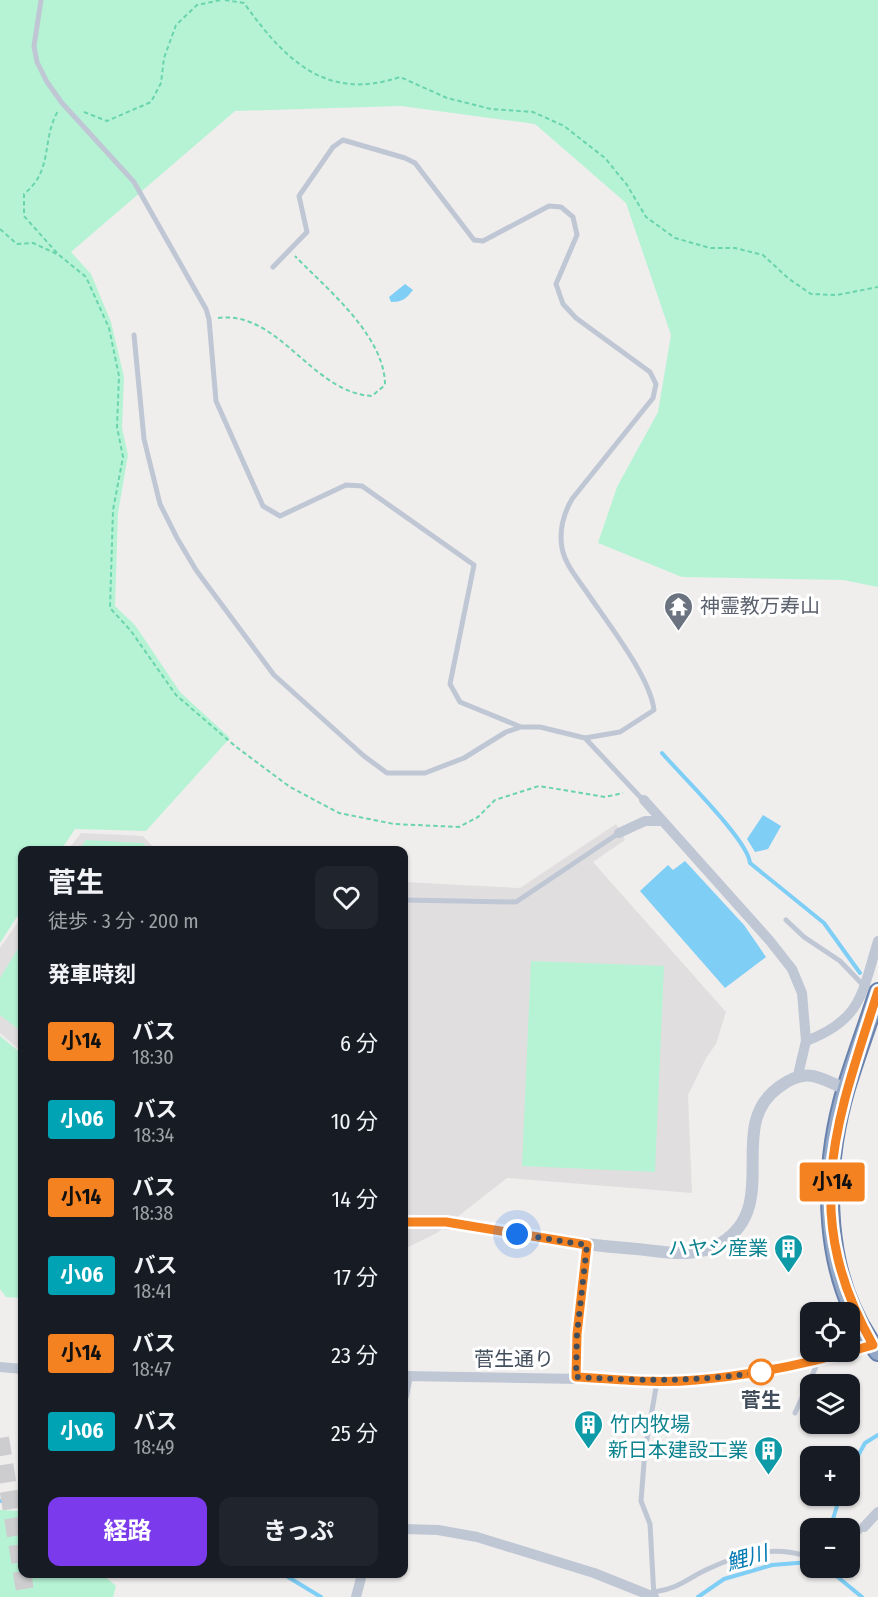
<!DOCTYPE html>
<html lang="ja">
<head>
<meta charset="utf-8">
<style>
  body { margin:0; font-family:"Fira Sans Condensed","Noto Sans JP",sans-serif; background:#20242c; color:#f1f3f6; height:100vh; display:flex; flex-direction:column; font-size:22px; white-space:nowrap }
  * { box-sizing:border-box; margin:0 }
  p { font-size:20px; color:#9ea1a6 }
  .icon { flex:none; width:33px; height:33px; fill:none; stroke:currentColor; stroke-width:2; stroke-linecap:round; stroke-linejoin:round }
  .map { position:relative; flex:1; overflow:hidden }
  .details { position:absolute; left:18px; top:846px; width:390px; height:732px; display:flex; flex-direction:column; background:#171b24; border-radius:12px; box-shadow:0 2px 4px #0004 }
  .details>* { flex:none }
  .badge { padding:0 12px; border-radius:4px; font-size:21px; line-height:39px }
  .buttons { position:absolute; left:800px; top:1302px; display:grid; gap:12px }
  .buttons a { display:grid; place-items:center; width:60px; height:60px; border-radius:12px; background:#171b24; box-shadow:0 2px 4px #0004; font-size:30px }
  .you { position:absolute; width:30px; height:30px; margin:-15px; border:4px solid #fff; border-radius:50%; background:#1a73e8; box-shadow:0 0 0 9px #1a73e833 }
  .map>.badge { position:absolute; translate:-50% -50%; box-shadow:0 0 0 3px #fff }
  h2 { padding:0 30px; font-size:22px; line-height:54px }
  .round { display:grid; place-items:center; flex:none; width:63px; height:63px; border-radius:12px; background:#20242c }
  .head { display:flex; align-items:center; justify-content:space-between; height:102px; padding:0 30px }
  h1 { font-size:28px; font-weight:700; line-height:45px }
  .action { display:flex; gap:12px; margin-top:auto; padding:12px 30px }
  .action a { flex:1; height:69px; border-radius:12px; background:#7c3aed; color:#fff; font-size:24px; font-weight:700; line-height:69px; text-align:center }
  .action a+a { background:#20242c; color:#f1f3f6 }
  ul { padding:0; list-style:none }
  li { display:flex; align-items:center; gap:18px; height:78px; padding:0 30px }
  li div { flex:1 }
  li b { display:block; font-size:22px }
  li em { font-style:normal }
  li .badge { min-width:66px; font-weight:700; text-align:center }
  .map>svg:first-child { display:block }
</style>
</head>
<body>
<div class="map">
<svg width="878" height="1597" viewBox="0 0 878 1597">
  <rect width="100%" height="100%" fill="#f0eded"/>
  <path fill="#e1dedf" d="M616,824l9,16 -32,22 133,150 -10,32 -10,14 -18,37 4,98 -185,-15 -70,55 -33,16v-367l116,6z
    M81,833l62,3 13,14h-88z
    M22,916v136l-22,-19v-85z"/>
  <path fill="#b6f3d5" d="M0,0h878v587l-35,-7 -161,-3 -84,-34 19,-56 41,-75 13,-77 -45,-132 -91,-79 -134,-18 -166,5 -164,141 20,22 20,48 13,55 -2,51 6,27 -10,58 -3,93 20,19 45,67 50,46 -84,93 -71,-2 -14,21h-39v59l-22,34z
    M86,840l57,3 6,7h-70z
    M22,942v90l-22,-17v-37z
    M531,961l133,5 -9,206 -133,-6z
    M0,1036l22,18v244l-16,-1 -6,-8z
    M0,1510l22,1v63h80l14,12 -3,11h-113z"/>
  <path fill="#7ecef5" d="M405,284l8,6c-7,9 -11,12 -22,12l-2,-5z
    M763,815l18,11 -13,23 -13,3 -8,-13z
    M685,861l59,64 22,32 -41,31 -85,-97 28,-26 5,5z"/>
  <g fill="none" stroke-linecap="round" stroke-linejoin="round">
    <path stroke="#7ecef5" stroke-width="4" d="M662,753c18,21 86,87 88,110l74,60 36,50
      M849,1472l16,-29 13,-8
      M0,1501h22
      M834,1528l-1,-9 7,-23
      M822,1568l12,6 28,23
      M283,1574l38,23
      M698,1597l26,-18 48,-14 38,-3"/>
    <path stroke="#cdcdd0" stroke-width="18" stroke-dasharray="18 9" stroke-linecap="butt" d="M0,1438l26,159"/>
    <defs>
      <path id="trunk" d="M878,992c-10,32 -22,63 -32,96 -25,85 -25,191 32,264"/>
    </defs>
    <use href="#trunk" stroke="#6a83ad" stroke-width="20"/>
    <path stroke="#6ad4ac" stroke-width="2" stroke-dasharray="4.5 3" stroke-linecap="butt" d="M225,0l19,3c41,57 82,99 156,74l47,21 44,11 42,3 31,14 41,32 22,27 19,32 29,21 35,10h25l28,7 26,24 22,15 26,1 41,-8
      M84,112l23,9 44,-19 10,-19 3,-25 12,-33 21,-20 24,-5
      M0,229l17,15 16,-1 26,12 27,22 23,51 10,48 -2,51 6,30 -10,53 -3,98 21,23 45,64 59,51 55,41 49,26 55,11 65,3 19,-10 17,-17 44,-14 66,11 18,-4
      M57,253l-33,-37v-22c30,-24 17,-54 34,-83
      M218,318c61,-8 94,75 154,78l13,-11c0,-49 -58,-96 -90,-129"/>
    <path stroke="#bfc7d4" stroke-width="5" d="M41,0l-7,46 3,16 10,20 15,21 72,79 72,127 3,10 7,82 47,105 17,10 66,-31 16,1 112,79 -24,119 10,18 61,25
      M134,335l10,104 16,65 17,34 19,32 78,105 90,81 23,17h38l39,-15 42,-26 15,-5h19l45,11 35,-6 34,-22c-4,-34 -48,-89 -68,-119 -9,-13 -21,-27 -24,-43 -3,-17 2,-35 10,-49l81,-101 3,-14 -6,-12 -74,-54 -13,-14 -7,-20 21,-49 -4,-18 -12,-10 -12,-1 -66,35 -9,-1 -59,-77 -10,-5 -62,-18 -10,7 -34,49 8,36 -34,35
      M585,738l58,62
      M404,900l112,2 103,-69
      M786,920l18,17 36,24 24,25
      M795,1413l24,-53
      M849,1548l3,-9 12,-12
      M839,1568h6
      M654,1592c27,-4 33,-14 56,-24 33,-15 64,-23 100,-11
      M654,1597l-4,-73 -9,-23 4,-51 12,-68"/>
    <path stroke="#bfc7d4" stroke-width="10" d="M644,800l126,141 22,28 10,24 4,48 -8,34
      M619,833l26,-12h17
      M806,1041c56,-21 56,-48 72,-100
      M0,1367l22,2
      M404,1376l291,5 71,-9 107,-27
      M404,1396l4,-20
      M864,1527l14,-15
      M404,1529l34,1 39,7 117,36 60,24
      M356,1597l6,-23"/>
    <path stroke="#bfc7d4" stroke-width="12" d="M404,1222c36,-2 71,5 107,11 42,7 84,13 126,16 29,3 59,10 84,-6 62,-38 3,-117 58,-156 28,-20 38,-10 67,2
      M576,1377l1,-43 10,-89"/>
    <use href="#trunk" stroke="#94a8c8" stroke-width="16"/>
  </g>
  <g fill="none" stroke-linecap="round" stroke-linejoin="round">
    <defs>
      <path id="line" d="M404,1222h42l141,23 -10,89 -1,43c40,2 80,7 120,3 61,-5 119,-18 177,-35 -74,-131 -37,-222 5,-354"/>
    </defs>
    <use href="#line" stroke="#fff" stroke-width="14"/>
    <use href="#line" stroke="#f58220" stroke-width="9"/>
    <path stroke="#434e5c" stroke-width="6" stroke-dasharray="0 10.8" d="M517,1234l70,11 -10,89 -1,43c63,4 123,5 185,-5"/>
  </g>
  <defs>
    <symbol id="temple-pin" viewBox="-11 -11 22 30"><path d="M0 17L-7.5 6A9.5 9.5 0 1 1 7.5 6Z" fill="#6b7280" stroke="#fff"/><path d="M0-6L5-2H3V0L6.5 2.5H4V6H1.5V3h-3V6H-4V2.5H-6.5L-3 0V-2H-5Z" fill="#fff"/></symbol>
    <symbol id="building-pin" viewBox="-11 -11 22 30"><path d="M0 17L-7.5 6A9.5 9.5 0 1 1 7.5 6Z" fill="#0f9aa8" stroke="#fff"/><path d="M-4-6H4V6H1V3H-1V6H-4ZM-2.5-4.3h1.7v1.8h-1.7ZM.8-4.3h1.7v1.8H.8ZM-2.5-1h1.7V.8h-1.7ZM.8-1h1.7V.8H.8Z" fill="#fff"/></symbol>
  </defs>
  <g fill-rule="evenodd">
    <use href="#temple-pin" x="662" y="590" width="33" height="45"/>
    <use href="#building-pin" x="772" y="1232" width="33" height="45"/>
    <use href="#building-pin" x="572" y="1408" width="33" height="45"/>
    <use href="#building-pin" x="752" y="1434" width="33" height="45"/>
  </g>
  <circle fill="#fff" stroke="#f58220" stroke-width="3" cx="761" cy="1372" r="12"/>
  <g text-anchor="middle" stroke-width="6" stroke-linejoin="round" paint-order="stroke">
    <g font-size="20" fill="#5b616d" stroke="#fff" text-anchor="start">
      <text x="700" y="613">神霊教万寿山</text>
    </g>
    <g font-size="20" fill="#0d838f" stroke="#fff" text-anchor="end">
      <text x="768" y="1255">ハヤシ産業</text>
      <text x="610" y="1431" text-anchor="start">竹内牧場</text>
      <text x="748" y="1457">新日本建設工業</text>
    </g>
    <g font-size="20" fill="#434e5c" stroke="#fff">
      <text x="514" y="1366">菅生通り</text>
    </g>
    <g font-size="20" font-weight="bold" fill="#434e5c" stroke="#fff">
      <text x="761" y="1407">菅生</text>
    </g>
    <g font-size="21" font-style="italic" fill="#0079b3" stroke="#fff">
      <text transform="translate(747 1558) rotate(-15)" y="7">鯉川</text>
    </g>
  </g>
</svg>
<div class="buttons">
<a><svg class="icon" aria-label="locate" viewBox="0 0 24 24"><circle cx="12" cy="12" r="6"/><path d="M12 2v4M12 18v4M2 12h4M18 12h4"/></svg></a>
<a><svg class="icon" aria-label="layers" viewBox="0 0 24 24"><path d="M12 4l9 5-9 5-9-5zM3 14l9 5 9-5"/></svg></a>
<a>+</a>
<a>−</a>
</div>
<div class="you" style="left:517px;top:1234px"></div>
<b class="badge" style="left:832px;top:1182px;background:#f58220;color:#111">小14</b>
<section class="details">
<div class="head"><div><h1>菅生</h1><p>徒歩 · 3 分 · 200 m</p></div><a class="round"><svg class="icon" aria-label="heart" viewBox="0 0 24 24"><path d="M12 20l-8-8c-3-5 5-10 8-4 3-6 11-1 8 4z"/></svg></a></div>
<h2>発車時刻</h2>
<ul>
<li><span class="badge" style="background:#f58220;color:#111">小14</span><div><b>バス</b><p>18:30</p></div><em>6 分</em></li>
<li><span class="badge" style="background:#00a3b4;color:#fff">小06</span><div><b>バス</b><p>18:34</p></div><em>10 分</em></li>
<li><span class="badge" style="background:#f58220;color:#111">小14</span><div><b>バス</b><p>18:38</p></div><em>14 分</em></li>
<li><span class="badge" style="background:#00a3b4;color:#fff">小06</span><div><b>バス</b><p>18:41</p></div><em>17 分</em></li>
<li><span class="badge" style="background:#f58220;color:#111">小14</span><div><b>バス</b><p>18:47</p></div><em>23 分</em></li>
<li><span class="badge" style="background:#00a3b4;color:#fff">小06</span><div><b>バス</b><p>18:49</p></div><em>25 分</em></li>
</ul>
<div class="action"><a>経路</a><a>きっぷ</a></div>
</section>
</div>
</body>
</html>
